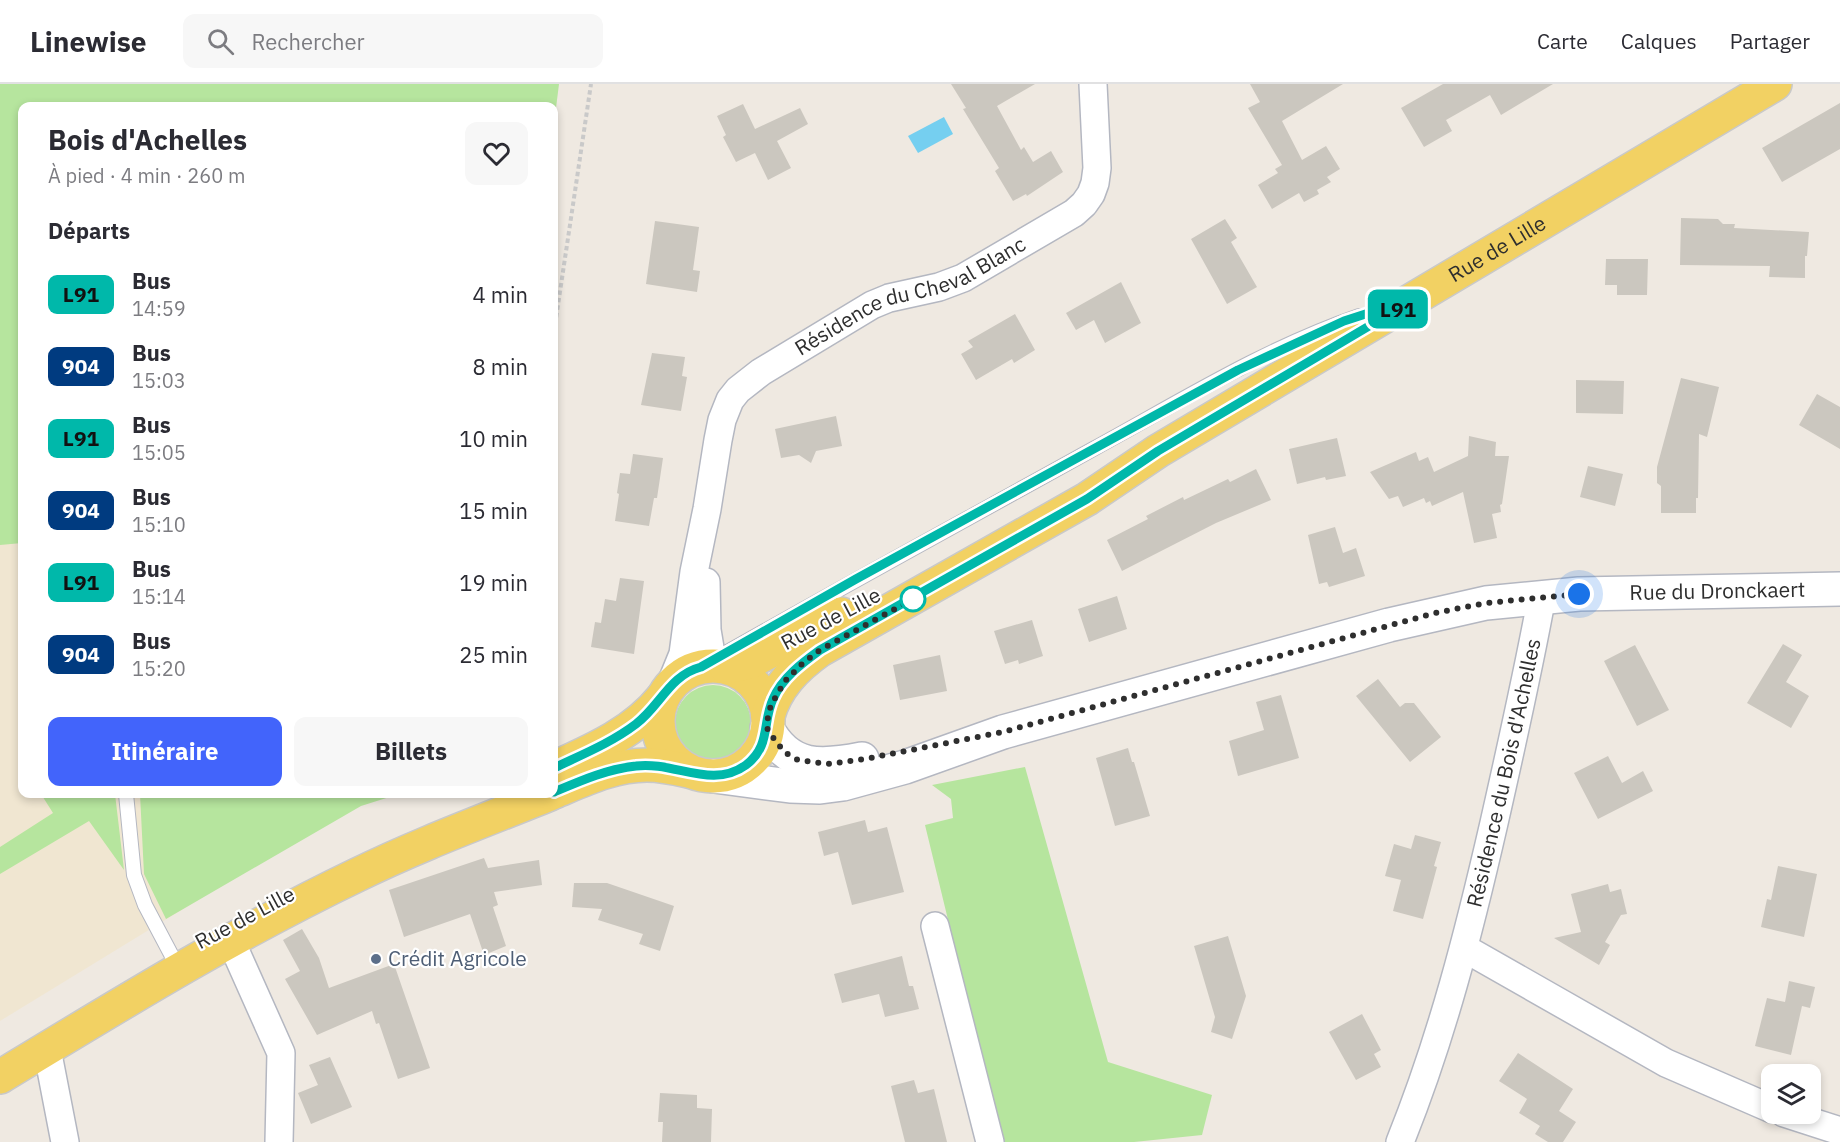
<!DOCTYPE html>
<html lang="fr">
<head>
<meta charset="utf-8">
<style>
  body { margin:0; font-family:"IBM Plex Sans",sans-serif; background:#f7f7f7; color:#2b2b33; height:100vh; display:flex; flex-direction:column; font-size:22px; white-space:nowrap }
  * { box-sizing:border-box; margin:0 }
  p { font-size:20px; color:#7c7c81 }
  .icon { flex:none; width:33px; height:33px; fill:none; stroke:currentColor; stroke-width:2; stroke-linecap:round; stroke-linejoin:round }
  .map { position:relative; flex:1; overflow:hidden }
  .sheet { position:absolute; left:18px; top:18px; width:540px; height:696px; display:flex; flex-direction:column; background:#fff; border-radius:12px; box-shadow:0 3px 9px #0003 }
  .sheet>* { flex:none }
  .badge { padding:0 12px; border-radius:9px; font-size:21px; line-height:39px }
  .buttons { position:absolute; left:1761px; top:980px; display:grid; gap:12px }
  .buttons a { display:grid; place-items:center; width:60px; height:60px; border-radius:12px; background:#fff; box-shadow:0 3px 9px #0003; font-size:30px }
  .you { position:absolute; width:30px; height:30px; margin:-15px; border:4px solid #fff; border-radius:50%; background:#1a73e8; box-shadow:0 0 0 9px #1a73e833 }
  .map>.badge { position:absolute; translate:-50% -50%; box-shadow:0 0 0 3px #fff }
  h2 { padding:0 30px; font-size:22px; line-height:54px }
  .round { display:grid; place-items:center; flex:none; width:63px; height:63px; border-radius:12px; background:#f7f7f7 }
  .headline { display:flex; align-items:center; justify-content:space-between; height:102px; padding:0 30px }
  h1 { font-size:28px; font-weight:700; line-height:45px }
  .action { display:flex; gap:12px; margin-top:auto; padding:12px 30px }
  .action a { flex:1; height:69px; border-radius:12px; background:#4264fb; color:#fff; font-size:24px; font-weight:700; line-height:69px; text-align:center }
  .action a+a { background:#f7f7f7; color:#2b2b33 }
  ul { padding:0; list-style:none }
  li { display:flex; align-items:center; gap:18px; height:72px; padding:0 30px }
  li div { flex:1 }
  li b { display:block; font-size:22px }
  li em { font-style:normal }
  li .badge { min-width:66px; font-weight:700; text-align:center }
  header { display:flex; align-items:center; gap:36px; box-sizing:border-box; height:84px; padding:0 30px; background:#fff; border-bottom:2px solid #e1e1e2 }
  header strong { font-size:28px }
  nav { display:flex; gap:33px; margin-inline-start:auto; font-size:21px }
  .search { width:420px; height:54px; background:#f7f7f7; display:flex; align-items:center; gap:15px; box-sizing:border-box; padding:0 21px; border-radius:12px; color:#7c7c81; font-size:22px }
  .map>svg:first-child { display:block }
</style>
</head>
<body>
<header>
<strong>Linewise</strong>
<div class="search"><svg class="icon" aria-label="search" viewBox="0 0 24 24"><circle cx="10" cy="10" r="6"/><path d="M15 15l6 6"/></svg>Rechercher</div>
<nav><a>Carte</a><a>Calques</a><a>Partager</a></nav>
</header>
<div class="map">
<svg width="1840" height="1058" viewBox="0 0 1840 1058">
  <rect width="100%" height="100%" fill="#efe9e1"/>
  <path fill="#f0e6d1" d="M0,98l22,8v604h289l-105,101 -206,126z"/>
  <path fill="#b6e59e" d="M0,0h559l-5,40v-18h-532v437l-22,2z
    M675 639a38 38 0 1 1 76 0a38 38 0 1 1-76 0Z
    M1025,683l83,295 104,33 -10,40 -68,7h-132l-77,-317 28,-7 -2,-19 -19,-14z
    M41,710h74l9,76 -35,-49 -89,53v-27l53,-34z
    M140,710h259l-38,12 -195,113 -22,-45z"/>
  <path fill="#75cff0" d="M944,33l9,17 -35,19 -10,-17z"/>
  <path fill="#cbc7bf" d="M951,0h84l-38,22 24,44 3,-3 9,15 18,-11 12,21 -36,24 -1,-2 -13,7 -18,-30 4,-3 -36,-59 3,-1z
    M1250,0h93l-61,37 20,39 24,-14 14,23 -13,8 4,5 -14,8 2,4 -15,8 -5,-9 -27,16 -14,-24 20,-12 -3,-4 7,-4 -34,-57 12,-6z
    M1443,0h110l-52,31 -11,-20 -44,25 6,11 -28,16 -23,-39z
    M1840,19v46l-58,33 -20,-34z
    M743,20l12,25 45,-21 8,16 -31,17 14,27 -23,12 -13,-27 -19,9 -13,-25 3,-2 -9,-19z
    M1681,134l37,1 5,5h12l-1,4 75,4 -2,24h-2v22l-36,-1 1,-11 -90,-1z
    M1225,135l12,19 -6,4 26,45 -30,17 -36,-65z
    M655,137l44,6 -6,43 7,1 -3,21 -51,-8z
    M1606,175h42l-1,36h-30v-10h-12z
    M1121,198l20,41 -36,20 -11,-23 -18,10 -10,-17z
    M1015,230l20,36 -21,13 -2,-4 -36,21 -15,-26 12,-7 -5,-6z
    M652,269l33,4 -3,19 5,1 -6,34 -40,-6z
    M1681,294l38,9 -12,50 -8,-3 -1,64h-2v15h-35v-27l-4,-3v-16z
    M1576,296l48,1 -1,33 -47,-1z
    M1817,310l23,13v42l-41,-24z
    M836,332l6,30 -26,5 -5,12 -12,-8 -18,3 -6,-29z
    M1469,352l27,6 -1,14h14l-7,48 -2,1 1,7 -9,2 5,24 -23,5 -11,-51 -31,14 -2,-5 -4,2 -2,-5 -21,9 -5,-11 -9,3 -19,-27 46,-20 3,9 9,-4 6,15 34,-16z
    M1337,354l9,38 -20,4 -1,-3 -28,7 -8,-35z
    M633,370l30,4 -6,40h-3l-5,28 -34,-5 4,-27 -2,-1 3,-20 10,1z
    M1588,382l35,8 -8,32 -35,-9z
    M1256,385l15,31 -55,23 -94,48 -15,-31 41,-21 -2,-3 37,-19 1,3 44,-21 2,3z
    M1335,443l8,26 13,-5 9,28 -36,11 -2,-5 -8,2 -11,-49z
    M620,494l24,3 -10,73 -43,-7 4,-25 6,1 4,-24 11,2z
    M1117,512l10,33 -38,13 -11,-33z
    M1032,536l11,36 -24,8 -1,-4 -13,4 -11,-33z
    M1783,560l19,11 -16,27 23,14 -18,32 -44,-25z
    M1635,561l34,65 -32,16 -33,-65z
    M940,571l7,36 -47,9 -7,-35z
    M1378,595l22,28 5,-4h9l27,34 -31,25 -54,-66z
    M1281,611l18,63 -61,18 -9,-35 35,-11 -8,-28z
    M1128,664l4,14h2l16,54 -35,10 -19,-68z
    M1608,672l14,27 21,-12 10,20 -55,28 -24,-46z
    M865,736l3,12 19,-5 17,65 -52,13 -14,-53 -14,4 -6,-24z
    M1415,751l26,7 -7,24 3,1 -14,52 -30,-8 8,-31 -16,-4 9,-32 17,5z
    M484,774l4,10 51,-8 3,25 -48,7 4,13 -5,2 13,39 -22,9 -14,-41 -66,23 -15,-47z
    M1778,782l39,8 -13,63 -43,-10 6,-28 4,1z
    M574,799h33l67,23 -14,45 -21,-7 4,-10 -45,-14 4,-11 -30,-2z
    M1608,800l2,8 11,-3 6,25 -6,1 -16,27 5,3 -11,20 -45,-27 27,-6 -10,-38z
    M302,845l17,29 10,30 65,-24 36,104 -32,11 -19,-56 -3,1 -4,-13 -55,24 -32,-56 15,-8 -17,-31z
    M1228,852l18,60 -14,43 -21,-7 4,-15 -21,-71z
    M902,872l7,30h4l6,23 -34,8 -6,-23 -37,9 -8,-29z
    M1789,897l26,6 -5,21 -8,-2 -11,49 -36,-9 12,-48 18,4z
    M1362,930l19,36 -7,4 7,13 -25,13 -27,-48z
    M1518,969l55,36 -14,22 17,11 -13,20h-15l-13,-8 5,-8 -21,-13 8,-14 -28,-18z
    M330,973l22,50 -41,17 -13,-31 20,-8 -9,-20z
    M914,996l4,13 16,-4 13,53h-42l-14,-56z
    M660,1009l37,2v13l15,1 -1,33h-49l1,-20h-5z"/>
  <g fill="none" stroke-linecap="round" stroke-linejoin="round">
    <defs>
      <path id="service" d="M717,574c125,-71 252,-140 378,-210 86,-47 171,-100 264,-132
        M126,710l8,81 11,30 28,53"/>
      <g id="minor">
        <path d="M706,498l1,48 6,36"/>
        <path id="s1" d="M670,602l13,-32 11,-82 13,-63 11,-69 4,-20 8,-20 8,-10 23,-18 111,-67 17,-7 50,-11 24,-9 111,-65 10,-9 7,-10 4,-11 2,-15 -4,-84"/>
        <path d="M935,842l55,216"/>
        <path d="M231,857l50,112 -2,89"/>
        <path d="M1464,864l202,115 106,46"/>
        <path d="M47,965l18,93"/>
        <path d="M1784,1029l56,18"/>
        <path id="s2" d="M1400,1058c42,-104 69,-210 94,-319 17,-75 34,-151 48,-227"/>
      </g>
      <g id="secondary">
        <path d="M767,644c22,42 55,39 95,31"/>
        <path id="s3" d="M714,692l76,10 30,1 23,-3 62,-17 98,-35 386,-107 97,-22 93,-9 261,-5"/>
      </g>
      <g id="primary">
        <circle cx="713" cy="637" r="55"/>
        <path d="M726,583l24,-5 91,-48"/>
        <path id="s4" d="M768,632c8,-29 27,-48 52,-66l267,-151 71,-48 617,-367"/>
        <path d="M554,684c40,-18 81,-36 109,-71"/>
        <path d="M554,708c29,-12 60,-27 93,-27 14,0 28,3 41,6"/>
        <path d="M0,993c117,-71 234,-143 357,-202 63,-31 129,-55 193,-81"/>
      </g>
    </defs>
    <use href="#service" stroke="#b4b7c1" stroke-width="16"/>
    <use href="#minor" stroke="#b4b7c1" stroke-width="30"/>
    <use href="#secondary" stroke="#b4b7c1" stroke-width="36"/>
    <use href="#primary" stroke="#c9c9c9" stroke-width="36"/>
    <path stroke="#c9c9c9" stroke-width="4" stroke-dasharray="4.5 3" stroke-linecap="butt" d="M554,248l37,-248"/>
    <use href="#service" stroke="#fff" stroke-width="14"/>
    <use href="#minor" stroke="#fff" stroke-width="27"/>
    <use href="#secondary" stroke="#fff" stroke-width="33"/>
    <use href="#primary" stroke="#f2d163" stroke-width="33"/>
  </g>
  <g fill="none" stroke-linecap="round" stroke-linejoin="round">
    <defs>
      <path id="line" d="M554,684c27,-13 57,-25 82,-44 24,-18 34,-49 65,-57l155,-88 382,-209 106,-49 74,-24 -260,154 -71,48 -267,151c-18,13 -38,28 -47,49 -11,24 -2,47 -27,66 -34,25 -72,-4 -110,1 -29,3 -56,15 -82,26"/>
    </defs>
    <use href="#line" stroke="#fff" stroke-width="14"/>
    <use href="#line" stroke="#00b8aa" stroke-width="9"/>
    <path stroke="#2e2e2e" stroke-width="6" stroke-dasharray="0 10.8" d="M913,515l-93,51 -17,13 -18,18 -14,24 -3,11 -1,12 9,14 10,11 12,7 30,4 37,-5 138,-27 432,-119 51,-10 93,-9"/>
  </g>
  <circle fill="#fff" stroke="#00b8aa" stroke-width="3" cx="913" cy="515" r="12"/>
  <circle fill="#5c6f8a" stroke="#fff" stroke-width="2" cx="376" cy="875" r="6"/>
  <g text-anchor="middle" stroke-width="4.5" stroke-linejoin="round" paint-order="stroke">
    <g font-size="21" fill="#2e2e2e" stroke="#fff">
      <text dy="7" stroke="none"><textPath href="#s4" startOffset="873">Rue de Lille</textPath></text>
      <text dy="7" stroke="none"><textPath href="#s1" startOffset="504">Résidence du Cheval Blanc</textPath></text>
      <text dy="7" stroke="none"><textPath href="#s3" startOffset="1030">Rue du Dronckaert</textPath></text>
      <text transform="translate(831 535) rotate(-28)" y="7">Rue de Lille</text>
      <text dy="7" stroke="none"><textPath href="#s2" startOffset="384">Résidence du Bois d'Achelles</textPath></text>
      <text transform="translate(245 834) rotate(-28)" y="7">Rue de Lille</text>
    </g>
    <g font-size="21" fill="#4e5e75" stroke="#fff" text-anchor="start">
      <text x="388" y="882">Crédit Agricole</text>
    </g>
  </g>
</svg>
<div class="buttons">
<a><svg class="icon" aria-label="layers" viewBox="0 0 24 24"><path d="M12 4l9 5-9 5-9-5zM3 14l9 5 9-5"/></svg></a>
</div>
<div class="you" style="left:1579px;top:510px"></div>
<b class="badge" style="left:1398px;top:225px;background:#00b8aa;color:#111">L91</b>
<section class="sheet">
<div class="headline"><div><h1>Bois d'Achelles</h1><p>À pied · 4 min · 260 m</p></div><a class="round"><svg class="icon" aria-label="heart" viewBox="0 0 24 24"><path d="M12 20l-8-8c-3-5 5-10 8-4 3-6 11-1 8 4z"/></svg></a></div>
<h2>Départs</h2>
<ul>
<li><span class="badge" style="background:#00b8aa;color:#111">L91</span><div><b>Bus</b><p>14:59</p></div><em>4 min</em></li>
<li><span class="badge" style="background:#003b80;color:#fff">904</span><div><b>Bus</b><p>15:03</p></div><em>8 min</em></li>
<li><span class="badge" style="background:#00b8aa;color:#111">L91</span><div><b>Bus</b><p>15:05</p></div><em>10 min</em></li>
<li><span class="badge" style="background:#003b80;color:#fff">904</span><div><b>Bus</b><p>15:10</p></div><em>15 min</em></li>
<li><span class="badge" style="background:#00b8aa;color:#111">L91</span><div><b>Bus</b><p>15:14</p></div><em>19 min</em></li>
<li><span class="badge" style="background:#003b80;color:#fff">904</span><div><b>Bus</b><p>15:20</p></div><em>25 min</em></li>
</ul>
<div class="action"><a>Itinéraire</a><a>Billets</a></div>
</section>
</div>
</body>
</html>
